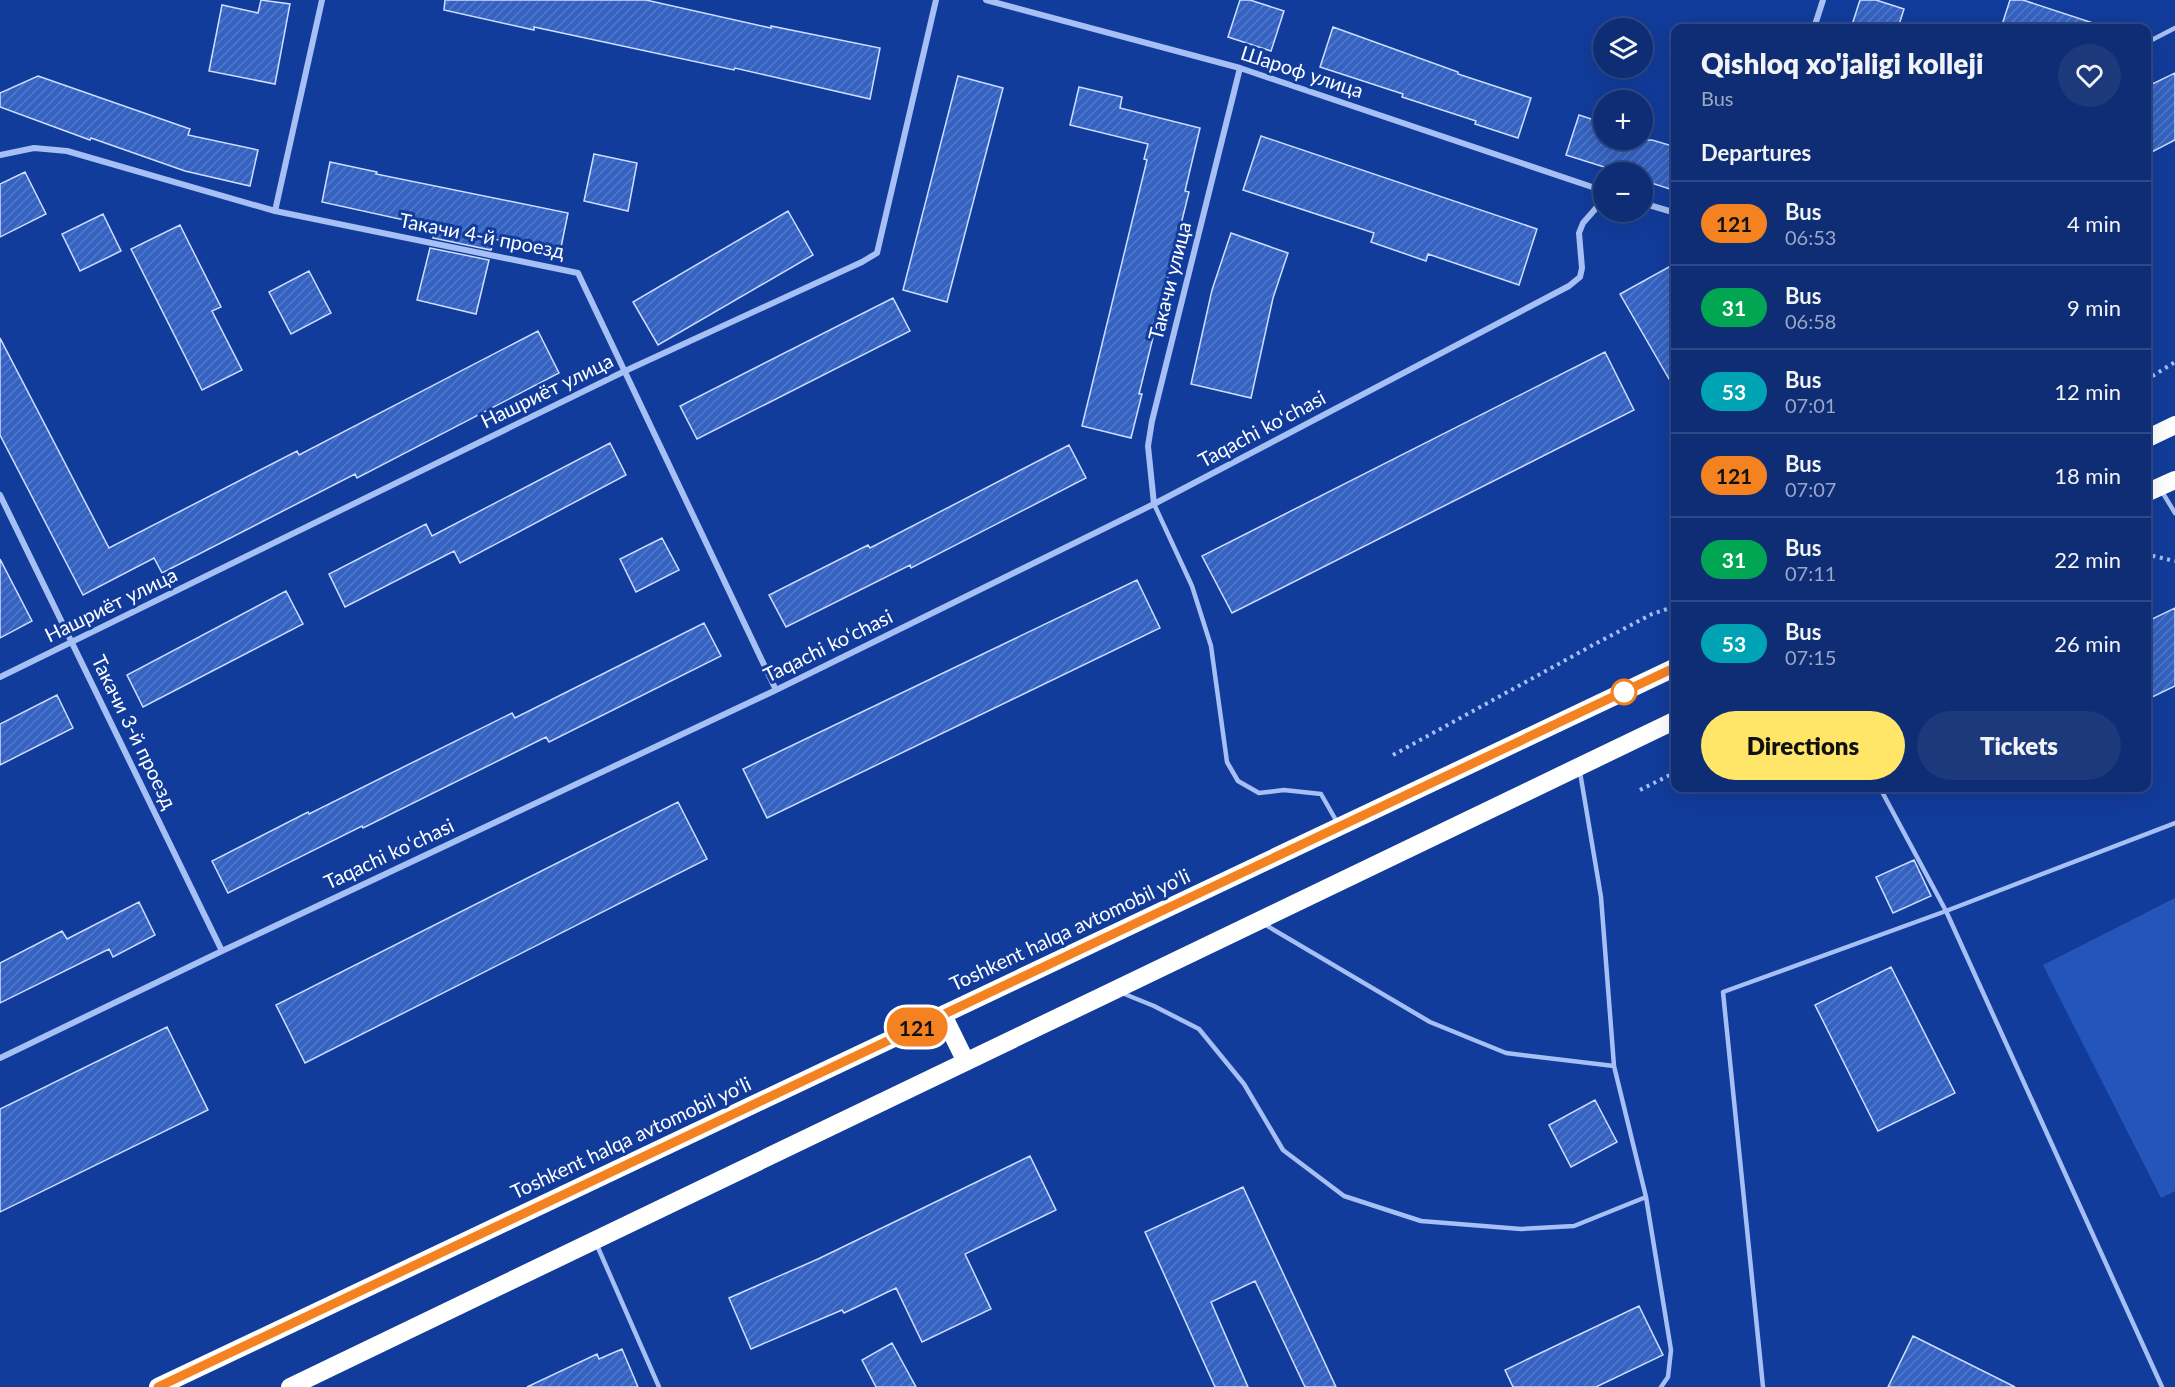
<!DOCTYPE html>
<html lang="en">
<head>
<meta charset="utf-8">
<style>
  body { margin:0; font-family:Lato,sans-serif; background:#1c397c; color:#f1f3f6; height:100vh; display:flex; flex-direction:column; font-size:22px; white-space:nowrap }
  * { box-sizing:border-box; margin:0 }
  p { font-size:20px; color:#9ba8c5 }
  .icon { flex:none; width:33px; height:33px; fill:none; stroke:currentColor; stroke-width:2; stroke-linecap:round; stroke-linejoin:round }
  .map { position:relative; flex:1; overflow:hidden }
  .panel { position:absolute; left:1671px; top:24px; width:480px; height:768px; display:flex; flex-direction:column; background:#0e2d74; border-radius:12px; box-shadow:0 6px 24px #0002,0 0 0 2px #2e4986 }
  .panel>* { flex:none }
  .badge { padding:0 12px; border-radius:20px; font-size:21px; line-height:39px }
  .tools { position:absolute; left:1593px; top:18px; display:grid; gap:12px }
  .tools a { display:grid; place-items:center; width:60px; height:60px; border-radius:50%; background:#0e2d74; box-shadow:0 6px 24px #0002,0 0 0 2px #2e4986; font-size:30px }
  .map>.badge { position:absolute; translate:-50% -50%; box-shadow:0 0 0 3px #fff }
  h2 { padding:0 30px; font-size:22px; line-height:54px }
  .round { display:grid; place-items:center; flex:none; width:63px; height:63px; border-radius:32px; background:#1c397c }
  .headline { display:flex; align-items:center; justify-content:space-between; height:102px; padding:0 30px }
  h1 { font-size:28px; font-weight:800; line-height:45px }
  .primary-button { display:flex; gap:12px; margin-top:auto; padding:12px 30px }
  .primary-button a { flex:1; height:69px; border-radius:36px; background:#ffe669; color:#111; font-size:24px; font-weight:800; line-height:69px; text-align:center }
  .primary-button a+a { background:#1c397c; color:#f1f3f6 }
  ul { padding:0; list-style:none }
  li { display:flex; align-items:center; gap:18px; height:84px; padding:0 30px; border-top:2px solid #2e4986 }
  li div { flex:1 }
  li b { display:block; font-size:22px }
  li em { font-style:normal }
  li .badge { min-width:66px; font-weight:700; text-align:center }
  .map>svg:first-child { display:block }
</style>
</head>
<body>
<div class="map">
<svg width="2175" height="1387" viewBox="0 0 2175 1387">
  <defs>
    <pattern id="building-hatch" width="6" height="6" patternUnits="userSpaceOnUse" patternTransform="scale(1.5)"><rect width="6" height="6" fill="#3562c1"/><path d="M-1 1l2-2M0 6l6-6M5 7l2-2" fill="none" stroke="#537aca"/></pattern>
  </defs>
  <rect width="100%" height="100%" fill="#123c9b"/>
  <path fill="#2455ba" d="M2175,898v293l-14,7 -118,-233z"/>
  <path fill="url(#building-hatch)" stroke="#cedefe" stroke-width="1.5" d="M261,0l29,4 -15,80 -66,-13 13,-66 36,8z
    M445,0h201l125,28v-2l109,22 -10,51 -135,-31 -1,2 -200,-43v3l-90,-20z
    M1240,0h10l34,11 -13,40 -43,-14z
    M1860,0h16l28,9 -6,19h-47z
    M2010,0h13l73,24 -1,4h-94z
    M1333,27l125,45v2l73,24 -13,40 -43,-14 1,-3 -74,-24 1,-3 -83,-27z
    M2175,73v67l-29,15v-68z
    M38,76l152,53 -2,6 70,15 -8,36 -65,-15 -94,-33 -1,2 -90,-33v-14z
    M958,76l45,12 -56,214 -44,-12z
    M1079,87l43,10 -2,11 80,20 -15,63 4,1 -50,202h3l-11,44 -49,-12 65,-266 -3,-1 4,-15 -78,-19z
    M1579,115l25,8v17h48l24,7v44l-34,-11v-8h-22l-54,-17z
    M1261,136l276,93 -18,56 -91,-31 -2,7 -55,-19 3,-9 -131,-43z
    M594,154l43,9 -9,48 -44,-10z
    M330,162l47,10 -1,2 192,39 -8,39 -66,-13 -3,11 -58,-12 3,-11 -114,-25z
    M25,172l21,42 -46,23v-53z
    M788,211l25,44 -155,90 -25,-43z
    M103,214l18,37 -41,20 -18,-37z
    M180,225l41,82 -9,4 30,59 -40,20 -71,-141z
    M1231,233l57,20 -15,45 -22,100 -60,-14 21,-94z
    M430,248l59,12 -13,54 -59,-14z
    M1676,263v128l-56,-97z
    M309,271l22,42 -40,21 -22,-42z
    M893,298l17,33 -213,108 -17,-33z
    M538,331l21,42 -202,105 -2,-4 -193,99 -8,-15 -71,37 -83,-160v-97l109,210 188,-97 2,4z
    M1605,352l29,58 -402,203 -30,-57z
    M610,443l16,32 -166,88 -6,-12 -109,56 -16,-33 97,-50 6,12z
    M1069,445l17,33 -175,90 -1,-3 -124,62 -17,-32 99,-50 2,3z
    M662,538l17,32 -43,22 -16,-33z
    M0,559l32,62 -32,17z
    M1137,580l23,48 -393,190 -24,-49z
    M286,591l17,33 -160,83 -16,-32z
    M2175,608v78l-29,14v-78z
    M704,623l17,33 -172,86 -3,-5 -183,91 -1,-2 -134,67 -16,-32 96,-49 1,2 203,-101 3,5z
    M57,695l16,33 -73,37v-41z
    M678,802l29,57 -402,204 -29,-58z
    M1914,860l17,36 -38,17 -17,-36z
    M139,902l16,33 -42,22 -4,-8 -109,54v-40l62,-32 5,8z
    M1891,967l64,126 -77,38 -63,-126z
    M167,1027l41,83 -208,102v-103z
    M1595,1100l22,42 -46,25 -22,-42z
    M1030,1156l26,54 -91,44 26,55 -69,33 -26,-54 -52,25 -2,-3 -91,39 -22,-51 89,-39z
    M1243,1187l93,200h-31l-50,-106 -44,21 37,85h-33l-70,-155z
    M1639,1306l24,49 -67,32h-83l-8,-17z
    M1913,1336l102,51h-127z
    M892,1343l24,44h-40l-14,-27z
    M622,1349l16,38h-111l70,-33 2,5z"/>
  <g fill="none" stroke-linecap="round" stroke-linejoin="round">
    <path stroke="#a6bff4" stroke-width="4" stroke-dasharray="3 4.5" stroke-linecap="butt" d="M2146,380l29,-18
      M2146,560l7,-4 22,5
      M1393,755l200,-110 59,-31 24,-8
      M1640,790l36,-18"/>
    <path stroke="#a6bff4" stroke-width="4.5" d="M2146,43l29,-15
      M2161,490l14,23
      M1154,504l38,82 19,60 16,116 11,19 21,12 25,-3 37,4 16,28
      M1580,772l21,125 13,169 32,131 25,153 -3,27 -7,10
      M1880,788l66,123 229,-88
      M1264,924l166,98 76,31 108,13
      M1122,993l32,13 45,23 45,55 39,66 61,46 77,25 100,8 53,-3 72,-29
      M596,1243l63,144
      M1763,1387l-40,-395 223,-81 216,476"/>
    <path stroke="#a6bff4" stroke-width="6" d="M986,0l254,68 364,123
      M1814,28l9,-28
      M0,155l34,-7 33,3 208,60 303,62 198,417
      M1642,203l34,10
      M275,211l47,-211
      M0,495l222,456
      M1154,504l-6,-58 4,-25 88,-353
      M0,677l625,-306 237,-109 15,-9 59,-253
      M0,1058l222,-107 554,-261 378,-186 415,-218 11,-9 2,-9 -3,-35 4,-10 21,-24"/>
    <path stroke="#fff" stroke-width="18" d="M2146,439l29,-14
      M2146,493l29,-13
      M943,1015l23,47
      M158,1387l1518,-720
      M290,1387l1386,-667"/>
  </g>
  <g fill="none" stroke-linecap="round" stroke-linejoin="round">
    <defs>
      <path id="line" d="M158,1387l1518,-720"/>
    </defs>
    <use href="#line" stroke="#fff" stroke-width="14"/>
    <use href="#line" stroke="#f58220" stroke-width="9"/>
  </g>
  <circle fill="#fff" stroke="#f58220" stroke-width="3" cx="1624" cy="692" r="12"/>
  <g text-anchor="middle" stroke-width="6" stroke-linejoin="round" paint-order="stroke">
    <g font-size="20" fill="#fff" stroke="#123c9b">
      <text transform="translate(1302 72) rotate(18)" y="7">Шароф улица</text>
      <text transform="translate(482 236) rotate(11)" y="7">Такачи 4-й проезд</text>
      <text transform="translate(1170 281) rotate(-76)" y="7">Такачи улица</text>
      <text transform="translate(547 391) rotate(-26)" y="7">Нашриёт улица</text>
      <text transform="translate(1262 429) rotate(-28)" y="7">Taqachi koʻchasi</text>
      <text transform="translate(111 605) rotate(-26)" y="7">Нашриёт улица</text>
      <text transform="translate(828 646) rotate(-26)" y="7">Taqachi koʻchasi</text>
      <text transform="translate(134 732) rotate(64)" y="7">Такачи 3-й проезд</text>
      <text transform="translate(389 854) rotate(-25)" y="7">Taqachi koʻchasi</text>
      <text transform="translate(1070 930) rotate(-25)" y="7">Toshkent halqa avtomobil yo'li</text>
      <text transform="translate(631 1138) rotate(-25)" y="7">Toshkent halqa avtomobil yo'li</text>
    </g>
  </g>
</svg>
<div class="tools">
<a><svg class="icon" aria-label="layers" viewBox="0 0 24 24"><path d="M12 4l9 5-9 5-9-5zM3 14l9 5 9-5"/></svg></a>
<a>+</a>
<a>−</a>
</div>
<b class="badge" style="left:917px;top:1027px;background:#f58220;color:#111">121</b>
<section class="panel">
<div class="headline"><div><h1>Qishloq xo'jaligi kolleji</h1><p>Bus</p></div><a class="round"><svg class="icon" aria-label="heart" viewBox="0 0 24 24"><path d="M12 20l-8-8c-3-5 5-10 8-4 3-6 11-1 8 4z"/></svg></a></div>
<h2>Departures</h2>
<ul>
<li><span class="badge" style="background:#f58220;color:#111">121</span><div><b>Bus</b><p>06:53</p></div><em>4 min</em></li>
<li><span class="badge" style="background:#00a651;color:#fff">31</span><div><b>Bus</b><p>06:58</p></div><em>9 min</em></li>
<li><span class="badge" style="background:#00a3b4;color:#fff">53</span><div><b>Bus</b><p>07:01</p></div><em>12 min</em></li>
<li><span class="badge" style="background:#f58220;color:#111">121</span><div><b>Bus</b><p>07:07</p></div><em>18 min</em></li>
<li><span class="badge" style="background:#00a651;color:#fff">31</span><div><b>Bus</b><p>07:11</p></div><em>22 min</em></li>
<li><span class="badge" style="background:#00a3b4;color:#fff">53</span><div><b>Bus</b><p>07:15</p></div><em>26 min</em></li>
</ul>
<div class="primary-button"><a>Directions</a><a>Tickets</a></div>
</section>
</div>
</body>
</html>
